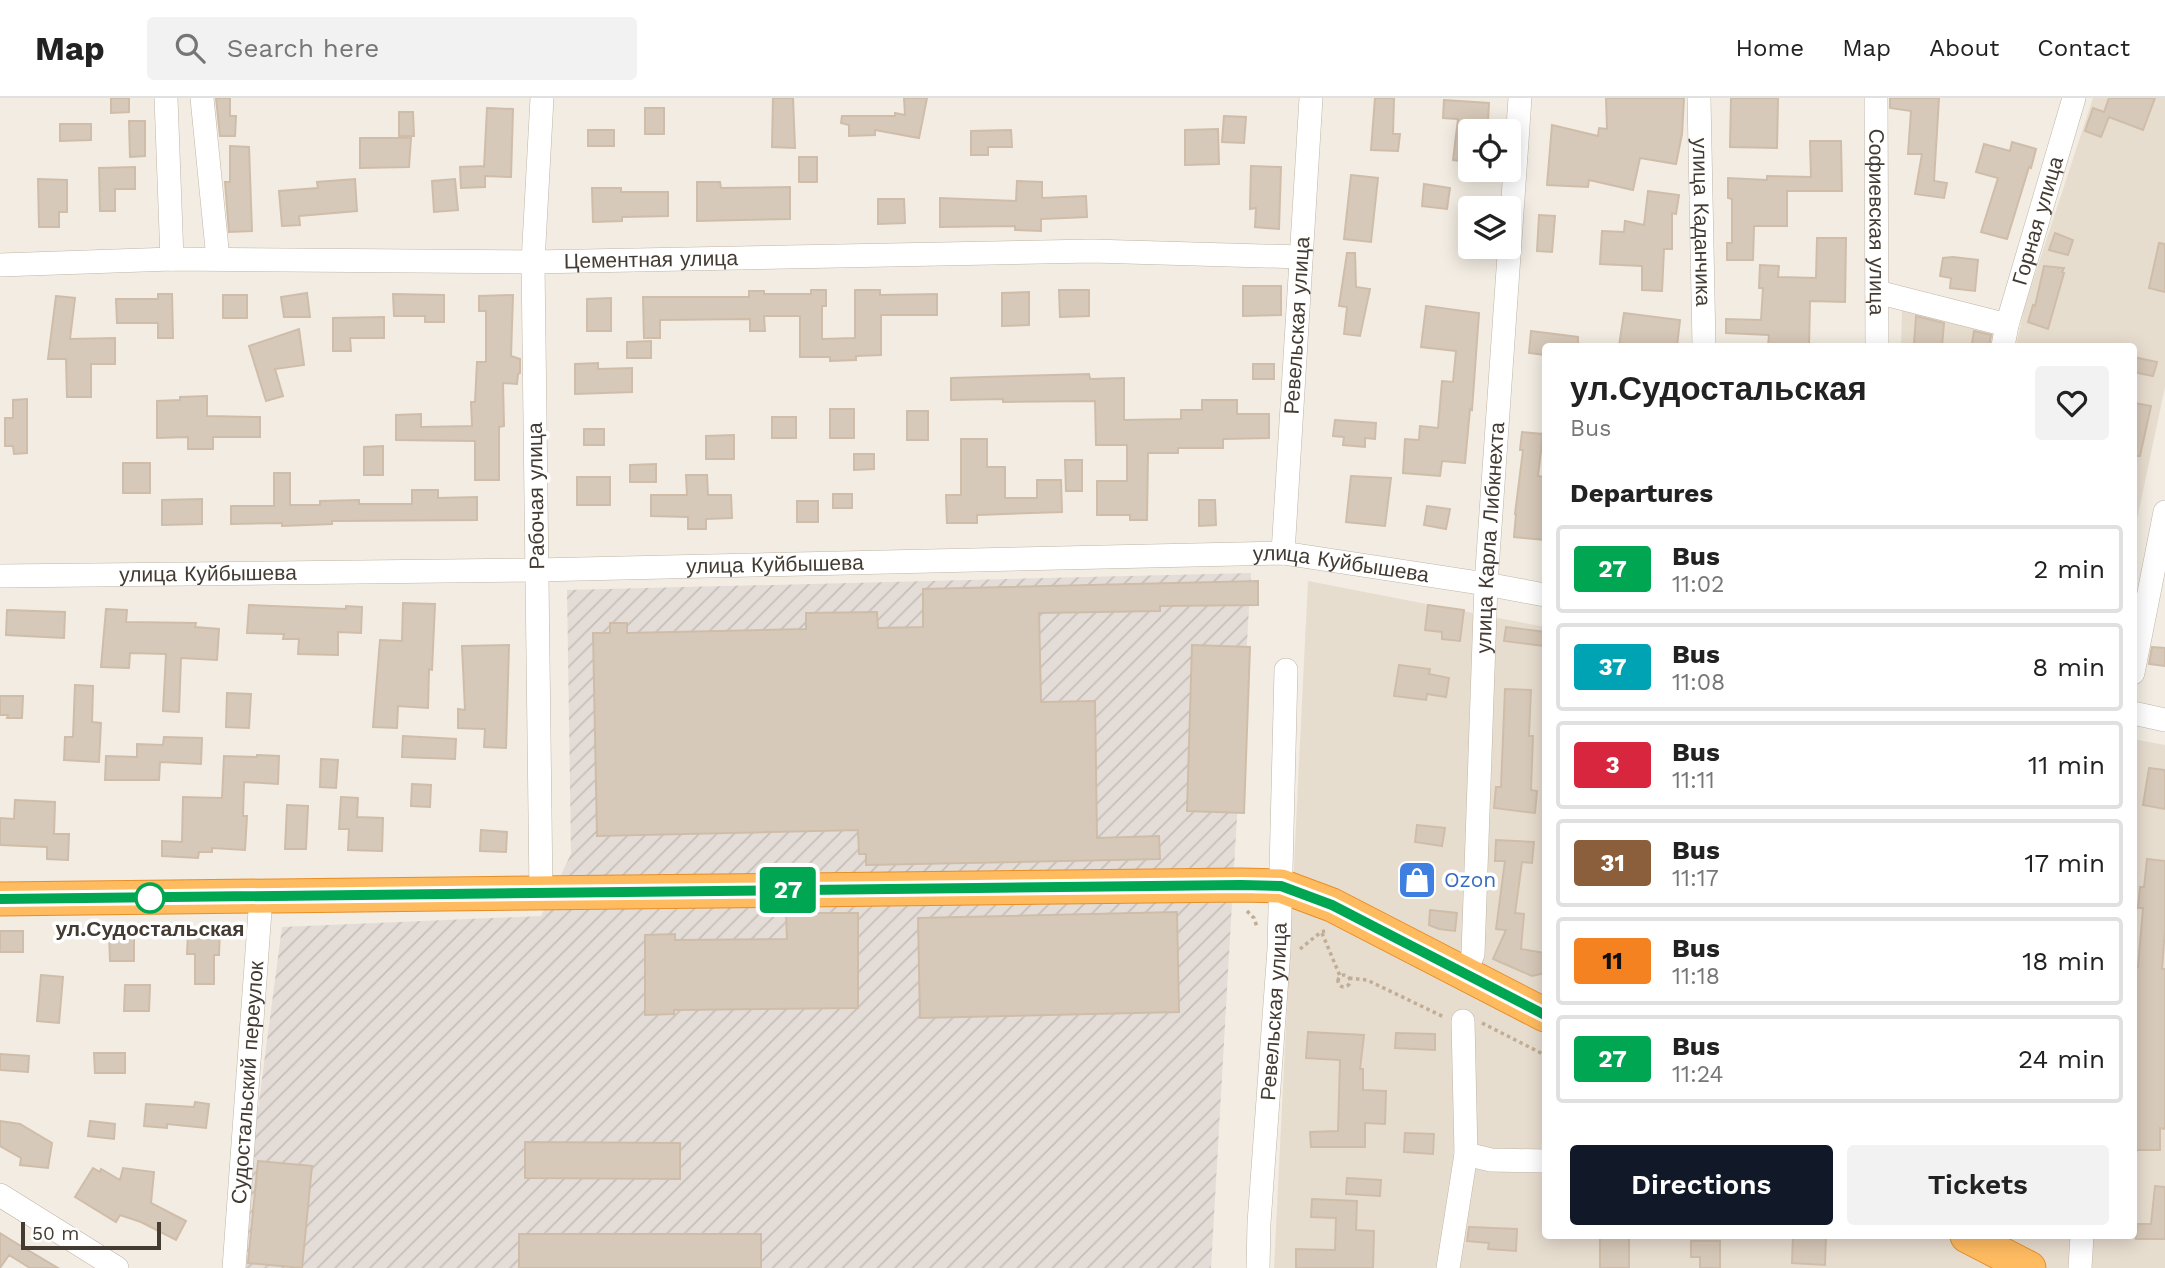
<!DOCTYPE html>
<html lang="en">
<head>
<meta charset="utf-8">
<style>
  body { margin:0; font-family:"Work Sans",sans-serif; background:#f2f2f2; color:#222; height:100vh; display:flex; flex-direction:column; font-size:26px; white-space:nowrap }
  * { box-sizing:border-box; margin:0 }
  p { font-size:23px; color:#767676 }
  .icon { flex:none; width:38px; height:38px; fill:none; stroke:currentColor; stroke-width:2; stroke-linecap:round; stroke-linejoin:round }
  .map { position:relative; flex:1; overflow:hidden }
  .details { position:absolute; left:1542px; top:245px; width:595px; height:896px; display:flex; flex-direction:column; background:#fff; border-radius:7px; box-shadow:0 4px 18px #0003 }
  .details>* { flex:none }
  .badge { padding:0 14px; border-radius:5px; font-size:24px; line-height:46px }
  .tools { position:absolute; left:1458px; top:21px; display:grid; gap:14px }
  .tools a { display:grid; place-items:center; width:63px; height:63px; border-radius:7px; background:#fff; box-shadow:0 4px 18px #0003; font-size:35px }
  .scale { position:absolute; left:21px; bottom:18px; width:140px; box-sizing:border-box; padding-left:7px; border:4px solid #443b32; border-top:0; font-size:19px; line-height:24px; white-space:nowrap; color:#443b32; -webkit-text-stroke:5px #fff; paint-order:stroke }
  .map>.badge { position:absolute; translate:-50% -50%; box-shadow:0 0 0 4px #fff }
  h2 { padding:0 28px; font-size:26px; line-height:63px }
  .round { display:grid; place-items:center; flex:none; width:74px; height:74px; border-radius:7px; background:#f2f2f2 }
  .headline { display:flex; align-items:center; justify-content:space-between; height:119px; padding:0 28px }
  h1 { font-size:33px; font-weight:600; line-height:52px }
  .primary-button { display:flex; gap:14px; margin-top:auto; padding:14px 28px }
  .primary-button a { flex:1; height:80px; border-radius:7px; background:#111827; color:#fff; font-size:28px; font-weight:600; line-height:80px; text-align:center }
  .primary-button a+a { background:#f2f2f2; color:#222 }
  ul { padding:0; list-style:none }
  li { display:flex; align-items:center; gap:21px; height:88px; margin:0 14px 10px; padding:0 14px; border:4px solid #e0e0e0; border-radius:7px }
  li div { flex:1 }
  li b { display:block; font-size:26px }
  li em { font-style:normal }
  li .badge { min-width:77px; font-weight:700; text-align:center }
  header { display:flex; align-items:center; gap:42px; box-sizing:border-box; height:98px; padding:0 35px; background:#fff; border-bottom:2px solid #e0e0e0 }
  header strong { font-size:33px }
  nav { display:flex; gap:38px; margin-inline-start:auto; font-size:24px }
  .search { width:490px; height:63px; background:#f2f2f2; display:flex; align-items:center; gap:18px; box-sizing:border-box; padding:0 24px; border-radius:7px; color:#767676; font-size:26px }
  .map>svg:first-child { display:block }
</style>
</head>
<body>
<header>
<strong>Map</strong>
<div class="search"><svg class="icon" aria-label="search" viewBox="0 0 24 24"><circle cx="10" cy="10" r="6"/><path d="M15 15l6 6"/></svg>Search here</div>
<nav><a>Home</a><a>Map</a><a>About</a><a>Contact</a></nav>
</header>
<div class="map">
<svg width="2165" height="1170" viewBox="0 0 2165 1170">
  <defs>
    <pattern id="industrial-furrows" width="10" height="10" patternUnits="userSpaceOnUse" patternTransform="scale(1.75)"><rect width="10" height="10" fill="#e4ddd7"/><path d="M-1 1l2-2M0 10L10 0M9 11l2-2" fill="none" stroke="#c5bfb9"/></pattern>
  </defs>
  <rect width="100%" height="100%" fill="#f2ece2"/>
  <path fill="#e7ddcf" d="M2093,0h72v289l-32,151v-192h-117l9,-41z
    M1902,212l45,4 52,15 -4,17h-94z
    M1308,483l237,46v609h588v-497l32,6v523h-891z"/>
  <path fill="url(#industrial-furrows)" d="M1251,475l-40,695h-974l45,-341 259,-11 30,-62 -4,-264z"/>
  <path fill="#d7c9b9" stroke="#cfbda9" stroke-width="2" d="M111,0h18v14l-18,1z
    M216,0h14v18h6l-1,20h-15z
    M773,0h20l2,50 -23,-1z
    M904,0h23l-8,40 -44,-8v5l-26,1v-11l-8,-2 1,-7h53v-3l10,2z
    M1375,0h19l-1,36h7l-2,17 -27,-1z
    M1606,0h78l-2,36 -6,30 -36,-6 -7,32 -44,-10 -1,7 -41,-2 5,-60 46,11 1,-8 8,1z
    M1731,0h47l-1,50 -47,-1z
    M1890,0h49l-5,83 13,2 -3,15 -29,-4 7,-40h-14l3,-43 -21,-3z
    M2109,0h46l-12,32 -34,-13 -8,20 -16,-6 8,-23 11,4z
    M1444,2l45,3 -1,18 -18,-1v42l-17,-2 5,-41 -15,-1z
    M487,10l26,1 -2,68 -26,-1v11l-24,1 -1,-21 24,-1v2z
    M645,10h19v26h-19z
    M399,14h14l1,24h-15z
    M1224,18l22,1 -2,26 -22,-1z
    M129,23h16v35l-15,1z
    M60,26h31v16l-31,1z
    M1218,31l1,35 -34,1v-35z
    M588,32h26v16h-26z
    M1011,32l1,17h-24v8h-17v-24z
    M360,40h51l-2,29 -49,1z
    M1810,43h31l1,50h-55v35h-33l-1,34h-26v-17h5v-44l-4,-1v-20l39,2v-4l44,1z
    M2012,44l24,7 -5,19 -2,-1 -22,72 -26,-7 17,-54 -22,-6 8,-28 26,7z
    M230,48l19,1 3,84 -23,1 -4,-50h5z
    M799,59h18v25h-18z
    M1251,68l30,1 -2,62 -24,-2 1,-19 -6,1z
    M135,69v22h-20v22h-15l-1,-43z
    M1351,77l27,3 -7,64 -27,-3z
    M38,81l29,1v32h-8v15h-20z
    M355,81l2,32 -58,5 1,9 -18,1 -3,-35 39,-3 -1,-6z
    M455,81l3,31 -24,2 -2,-31z
    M1017,83l25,1v16l44,-2 1,21 -46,2v12l-26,-1v-4l-75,1v-29l76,3z
    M697,84h23l1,6 69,-1v32l-93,2z
    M1424,86l26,4 -3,21 -25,-3z
    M592,90h29v4h47v24l-46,1v4l-29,1z
    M1648,93l31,4 -3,19 -4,-1v36h-8l-2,42 -20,-1v-24l-42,-2 2,-33 22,1 1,-11 19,4z
    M878,101h26l1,24 -27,1z
    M1539,117l16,1 -3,36 -15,-1z
    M2055,135l18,7 -5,15 -19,-5z
    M1817,140h29l-1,64 -35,-1 -1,45h-41l1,-11 -43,-2v-14l35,1 2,-32h-4l1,-23 19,1 -1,11 38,1z
    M2159,145l6,1v48l-16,-4z
    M1347,155h8l1,34 14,2 -10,47 -16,-2 3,-27 -8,-1z
    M1953,159l25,3 -3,31 -25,-3 1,-10 -11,-2 3,-18z
    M2044,168l20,2 -2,4 2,1 -16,56 -20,-7 5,-17 2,1z
    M1243,188h38v29l-38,1z
    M811,192h15v16h-4v33l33,-1v-48h25v5l57,-1v21h-56v40l-25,1v4l-26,1v-4h-30v-41h-36l1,15h-15v-12l-90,1v18h-16l-1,-41h106v-6h15v3h47z
    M1059,192h30v26l-29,1z
    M1029,194v33l-27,1v-33z
    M307,195l3,24h-26l-3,-20z
    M158,196h14l1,44h-15v-15h-41l-1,-24h42z
    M393,196l51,1v27h-19v-6h-31z
    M223,197h24v23h-24z
    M513,197l-2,61 9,3v14l-2,1 -1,10 -14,-1 1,43 -5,1v53h-24v-39l-79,-1v-25l25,-1v13l51,-1 -1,-24h4l2,-40h9v-51h-7v-15z
    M56,198l19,2 -5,41 45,-1v26h-24v33h-24l-1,-38h-18z
    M611,200v33h-24v-32z
    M1426,208l53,7 -7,97 -2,-1 -5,54 -23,-2 -2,15 -37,-3 2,-34 14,1 1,-14 18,2 4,-47 11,1 3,-31 -35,-4z
    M1624,215l56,7 -3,26h-58z
    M1916,218l28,7 -2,23 -28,-2z
    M384,219v21h-34l1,13h-18v-33z
    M299,231l5,36 -29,4 8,27 -17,5 -17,-55z
    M1531,233l47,6v9h-33v9l-16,-2z
    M1974,233l17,4 -2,11 -17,-2z
    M651,243v17h-24v-16z
    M2133,259l24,5 -4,14 -20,-4z
    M598,265v6l34,-1v24l-57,2v-30z
    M1253,266h21v15h-21z
    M1089,276l1,5 34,-1v42l57,-1v-9h21v-10h35v14h32v24l-46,1v9h-45v5h-30l-1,67h-17v-5h-33v-34h30v-36h-31l-1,-44 -92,1v-3l-52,1v-22z
    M207,298v20l53,1v20h-47v12h-25v-12l-31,1v-37l23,-1v-3z
    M27,301v54l-13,1 -1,-8h-8v-28h8v-18z
    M2135,305l16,3 -11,50h-7z
    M830,311h24v29h-24z
    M907,313h21v29h-21z
    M772,319h24v21h-24z
    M1335,322l41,3 -1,16 -10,-1v9l-22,-2 1,-8 -11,-1z
    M584,331h20v16h-20z
    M1522,334l21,2 -5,42 7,1 -1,63 -30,-3 2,-23h-1l8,-64h-3z
    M734,337v24h-28v-23z
    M961,341h26v28h18v31h32v-18h24l1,32 -85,3v8h-30l-1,-28h15z
    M383,348v29h-19v-28z
    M854,356h20v15l-20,1z
    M1065,362h17v31h-16z
    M123,365h27v30h-27z
    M656,366v18h-26v-17z
    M274,375h16v32h30v-4l39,-1v4h53v-14h26v8l39,-1v23l-145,1v3l-50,2v-3l-51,1v-18h43z
    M686,377h21l1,20h23l1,23 -26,1v10h-18v-12l-37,-1v-21h36z
    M1351,378l40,2 -6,48 -39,-4z
    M577,379h33v28h-33z
    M833,396h19v14h-19z
    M202,401v25l-40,1v-25z
    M1199,402h16l1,25 -17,1z
    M797,403h21v21h-21z
    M1427,408l23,3 -4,20 -22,-4z
    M1258,483v24l-98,1v5l-121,2 2,89 54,-1 2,137 62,-2 1,23 -294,6v-11h-7l-1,-24 -261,6 -4,-203h17v-10h17v10l179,-4v-16l71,-1 1,16 45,-1v-38z
    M403,505l32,1 -3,66 -3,-1 -1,39 -30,-2 -1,22 -24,-1 7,-87 22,1z
    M249,507l97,4v-3l16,1 -1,26 -23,-1v23l-40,-1 1,-15h-16l1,-5 -37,-1z
    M1428,507l36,5 -4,31 -18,-2v-7l-17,-2z
    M106,511l21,1 -1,12 70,1 -1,4 24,2 -2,31 -36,-2 -2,54 -16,-1 3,-57 -36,-1 -1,15 -28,-1z
    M7,512l58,2 -1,26 -58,-3z
    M1506,529l39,5v14l-41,-5z
    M509,547l-3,103 -22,-1 1,-18 -27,-1v-19l7,1 -3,-64z
    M1192,547l58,2 -6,166 -57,-2z
    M2152,549l13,1v18l-16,-2z
    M1399,567l31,4 -1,5 20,4 -3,19 -19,-3 -1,6 -32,-4z
    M75,587l18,1 -1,36 9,1 -2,39 -35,-2 1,-23h8z
    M1505,591l26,1 -2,46h4l-2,54 6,1 -2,22 -41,-5 2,-21h5z
    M227,595l24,1 -2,34 -23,-1z
    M0,598h23l-1,22h-15l1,-3h-8z
    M403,638l53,3 -1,20 -53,-2z
    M164,639l38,1 -1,26 -41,-2 -1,18h-54l1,-24 31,1v-13l26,1z
    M257,657l22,1 -1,28 -34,-2 -1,34h4l-2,34 -33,-2v4h-13l-1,6 -36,-2v-15l20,1 1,-45 39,1 2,-42 33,1z
    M321,661l17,1 -2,28 -16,-1z
    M2149,670l16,2v39l-22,-4z
    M412,686l19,1 -1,22 -19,-1z
    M341,699l17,1 -1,19 26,1 -1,33 -34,-1 1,-21h-10z
    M15,702l40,2 -1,32h15l-1,26 -21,-1v-12l-47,-2v-27l14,1z
    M287,707l21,1 -2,43h-21z
    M1417,727l28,3 -3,18 -27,-4z
    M481,732l26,2 -1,20 -26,-1z
    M1496,742l38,2 -2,21 -10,-1 -7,51 9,1 -3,35 24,4v20l-13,3 -39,-17 13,-29 -10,-1 9,-68h-10z
    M2147,761l18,2v68l-3,40h3v160l-5,-1v22h-26l-1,-183h5l5,-59h-5l2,-21h4z
    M1430,812l27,3 -2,18 -16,-2 -10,-4z
    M1177,814l2,100 -259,6 -2,-100z
    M786,815h72v95l-184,2v4l-29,1v-80l30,-1v6l112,-1z
    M199,829l21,1 -1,27h-5v29h-19v-30h-8l1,-21h10z
    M0,833h23v21h-23z
    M109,835h25v28h-24z
    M41,877l22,2 -4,46 -22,-2z
    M125,887h25l-1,26h-25z
    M1308,934l56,3 -4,34h3v21l23,1 -1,33 -20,-1v24h-54l-1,-15 28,-1 2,-71 -34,-2z
    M1396,935l39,1v16l-40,-2z
    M94,955h31v20h-30z
    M0,956l29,2 -1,16 -28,-2z
    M195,1004l14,2 -3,24 -39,-4v4l-23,-2 2,-22 48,3z
    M0,1023l20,3 32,19 -4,25 -28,-3 1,-7 -21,-12z
    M90,1023l25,3 -1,15 -26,-3z
    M1405,1035l29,1 -1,20 -29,-2z
    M525,1044l155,1v36l-155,-1z
    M258,1063l54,5 -10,102 -54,-5z
    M93,1070l7,4 1,-3 19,11 3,-12 31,4 -3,31 35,18 -10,19 -35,-18 -21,-7 -4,7 -41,-25z
    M1347,1080l34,2 -1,16 -34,-2z
    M2155,1088l10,1v52h-29l1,-15h14z
    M1312,1101l45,2 -1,29 18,1 -1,37h-77v-19l39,1 1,-32 -25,-1z
    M1469,1129l48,2 -1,22 -28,-2 1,-6 -22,-2z
    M0,1135l16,10 42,25h-28l-21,-13 -9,13z
    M519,1136h242v34h-242z
    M1600,1138h29v32h-29z
    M1793,1138h33l-1,29 -33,-2z
    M1691,1143h29v27h-20v-11h-9z"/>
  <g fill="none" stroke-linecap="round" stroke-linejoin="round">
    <defs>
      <g id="minor">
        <path d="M166,0l6,161"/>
        <path d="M202,0l16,161"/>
        <path id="s1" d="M1699,0l5,248"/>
        <path id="s2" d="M1876,0l1,248"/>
        <path id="s3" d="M0,167l172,-6 361,3 559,-11 209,6"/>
        <path d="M1877,194l130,33"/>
        <path id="s4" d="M2003,248l4,-21 67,-227"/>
        <path id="s5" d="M1283,455l28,-455"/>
        <path id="s6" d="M0,478l537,-6 746,-17 203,31 59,11"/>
        <path d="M2133,575l32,-161"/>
        <path d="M2133,615l32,7"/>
        <path d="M541,795l-8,-631 9,-164"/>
        <path id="s7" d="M1465,877l8,-21 13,-370 34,-486"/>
        <path d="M1466,1056l25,6 54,1"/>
        <path d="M0,1097l117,73"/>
        <path id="s8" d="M234,1170l27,-371"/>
        <path id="s9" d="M1258,1170l1,-45 20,-274 7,-279"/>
        <path d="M1448,1170l18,-114 -3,-133"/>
        <path d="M2080,1170l2,-32"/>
      </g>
      <path id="highway" d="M0,801l1241,-14 40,1 51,19 213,110
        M1967,1138l62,32"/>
    </defs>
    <use href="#minor" stroke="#c1b5a7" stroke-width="24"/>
    <use href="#highway" stroke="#e78e27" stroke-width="35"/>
    <path stroke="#c1ad94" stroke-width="3.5" stroke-dasharray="3.5 3.5" stroke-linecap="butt" d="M1247,813l7,7 3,9
      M1322,835l18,43
      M1300,851l21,-17 4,-1
      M1338 883a6 6 0 1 1 12 0a6 6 0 1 1-12 0Z
      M1349,880l18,2 77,37
      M1482,925l63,32"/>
    <use href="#minor" stroke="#fff" stroke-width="23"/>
    <use href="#highway" stroke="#ffbb60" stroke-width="33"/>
  </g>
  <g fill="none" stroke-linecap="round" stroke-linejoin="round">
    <defs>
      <path id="line" d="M0,801l1241,-14 40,1 51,19 213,110"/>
    </defs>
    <use href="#line" stroke="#fff" stroke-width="16"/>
    <use href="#line" stroke="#00a651" stroke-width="10"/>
  </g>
  <defs>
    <symbol id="shop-square" viewBox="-11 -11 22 22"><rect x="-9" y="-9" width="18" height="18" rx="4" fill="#3f7fe0" stroke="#fff"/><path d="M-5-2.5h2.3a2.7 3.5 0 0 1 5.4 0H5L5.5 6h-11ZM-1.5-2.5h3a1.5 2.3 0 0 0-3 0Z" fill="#fff"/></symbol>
  </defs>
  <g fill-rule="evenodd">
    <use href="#shop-square" x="1395" y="760" width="44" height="44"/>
  </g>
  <circle fill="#fff" stroke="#00a651" stroke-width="3.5" cx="150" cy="800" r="14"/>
  <g text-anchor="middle" stroke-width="7" stroke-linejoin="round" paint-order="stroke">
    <g font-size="21" fill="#443b32" stroke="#fff">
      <text dy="7" stroke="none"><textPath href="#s1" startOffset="124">улица Каданчика</textPath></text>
      <text dy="7" stroke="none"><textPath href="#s2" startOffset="124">Софиевская улица</textPath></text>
      <text dy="7" stroke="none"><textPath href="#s4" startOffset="130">Горная улица</textPath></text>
      <text dy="7" stroke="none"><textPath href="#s3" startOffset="651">Цементная улица</textPath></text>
      <text dy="7" stroke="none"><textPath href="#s5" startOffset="228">Ревельская улица</textPath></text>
      <text transform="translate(536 398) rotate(-91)" y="7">Рабочая улица</text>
      <text dy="7" stroke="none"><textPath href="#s7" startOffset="439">улица Карла Либкнехта</textPath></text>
      <text dy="7" stroke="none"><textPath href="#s6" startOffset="775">улица Куйбышева</textPath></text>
      <text dy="7" stroke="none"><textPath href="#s6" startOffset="1342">улица Куйбышева</textPath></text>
      <text dy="7" stroke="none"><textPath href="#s6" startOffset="208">улица Куйбышева</textPath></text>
      <text dy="7" stroke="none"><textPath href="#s9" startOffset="257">Ревельская улица</textPath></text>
      <text dy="7" stroke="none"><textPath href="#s8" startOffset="186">Судостальский переулок</textPath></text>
    </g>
    <g font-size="21" fill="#366cbe" stroke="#fff" text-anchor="start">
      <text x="1444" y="789">Ozon</text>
    </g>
    <g font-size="21" font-weight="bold" fill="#443b32" stroke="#fff">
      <text x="150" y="838">ул.Судостальская</text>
    </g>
  </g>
</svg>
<div class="tools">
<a><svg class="icon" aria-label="locate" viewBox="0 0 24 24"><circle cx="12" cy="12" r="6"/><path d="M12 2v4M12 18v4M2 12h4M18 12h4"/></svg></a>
<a><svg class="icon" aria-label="layers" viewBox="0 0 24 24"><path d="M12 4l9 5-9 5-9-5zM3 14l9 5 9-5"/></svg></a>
</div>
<div class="scale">50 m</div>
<b class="badge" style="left:788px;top:792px;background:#00a651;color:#fff">27</b>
<section class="details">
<div class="headline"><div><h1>ул.Судостальская</h1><p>Bus</p></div><a class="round"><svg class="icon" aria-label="heart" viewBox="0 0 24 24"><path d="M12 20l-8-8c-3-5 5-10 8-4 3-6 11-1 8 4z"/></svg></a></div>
<h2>Departures</h2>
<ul>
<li><span class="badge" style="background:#00a651;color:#fff">27</span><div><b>Bus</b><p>11:02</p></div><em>2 min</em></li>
<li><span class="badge" style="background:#00a3b4;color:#fff">37</span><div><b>Bus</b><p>11:08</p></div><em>8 min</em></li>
<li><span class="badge" style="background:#d7263d;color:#fff">3</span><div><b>Bus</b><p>11:11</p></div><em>11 min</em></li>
<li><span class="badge" style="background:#8b5e3c;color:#fff">31</span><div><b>Bus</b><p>11:17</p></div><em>17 min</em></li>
<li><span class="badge" style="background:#f58220;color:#111">11</span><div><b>Bus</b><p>11:18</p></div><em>18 min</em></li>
<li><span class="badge" style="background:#00a651;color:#fff">27</span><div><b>Bus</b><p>11:24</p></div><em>24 min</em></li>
</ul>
<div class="primary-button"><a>Directions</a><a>Tickets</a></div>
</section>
</div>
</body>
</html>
